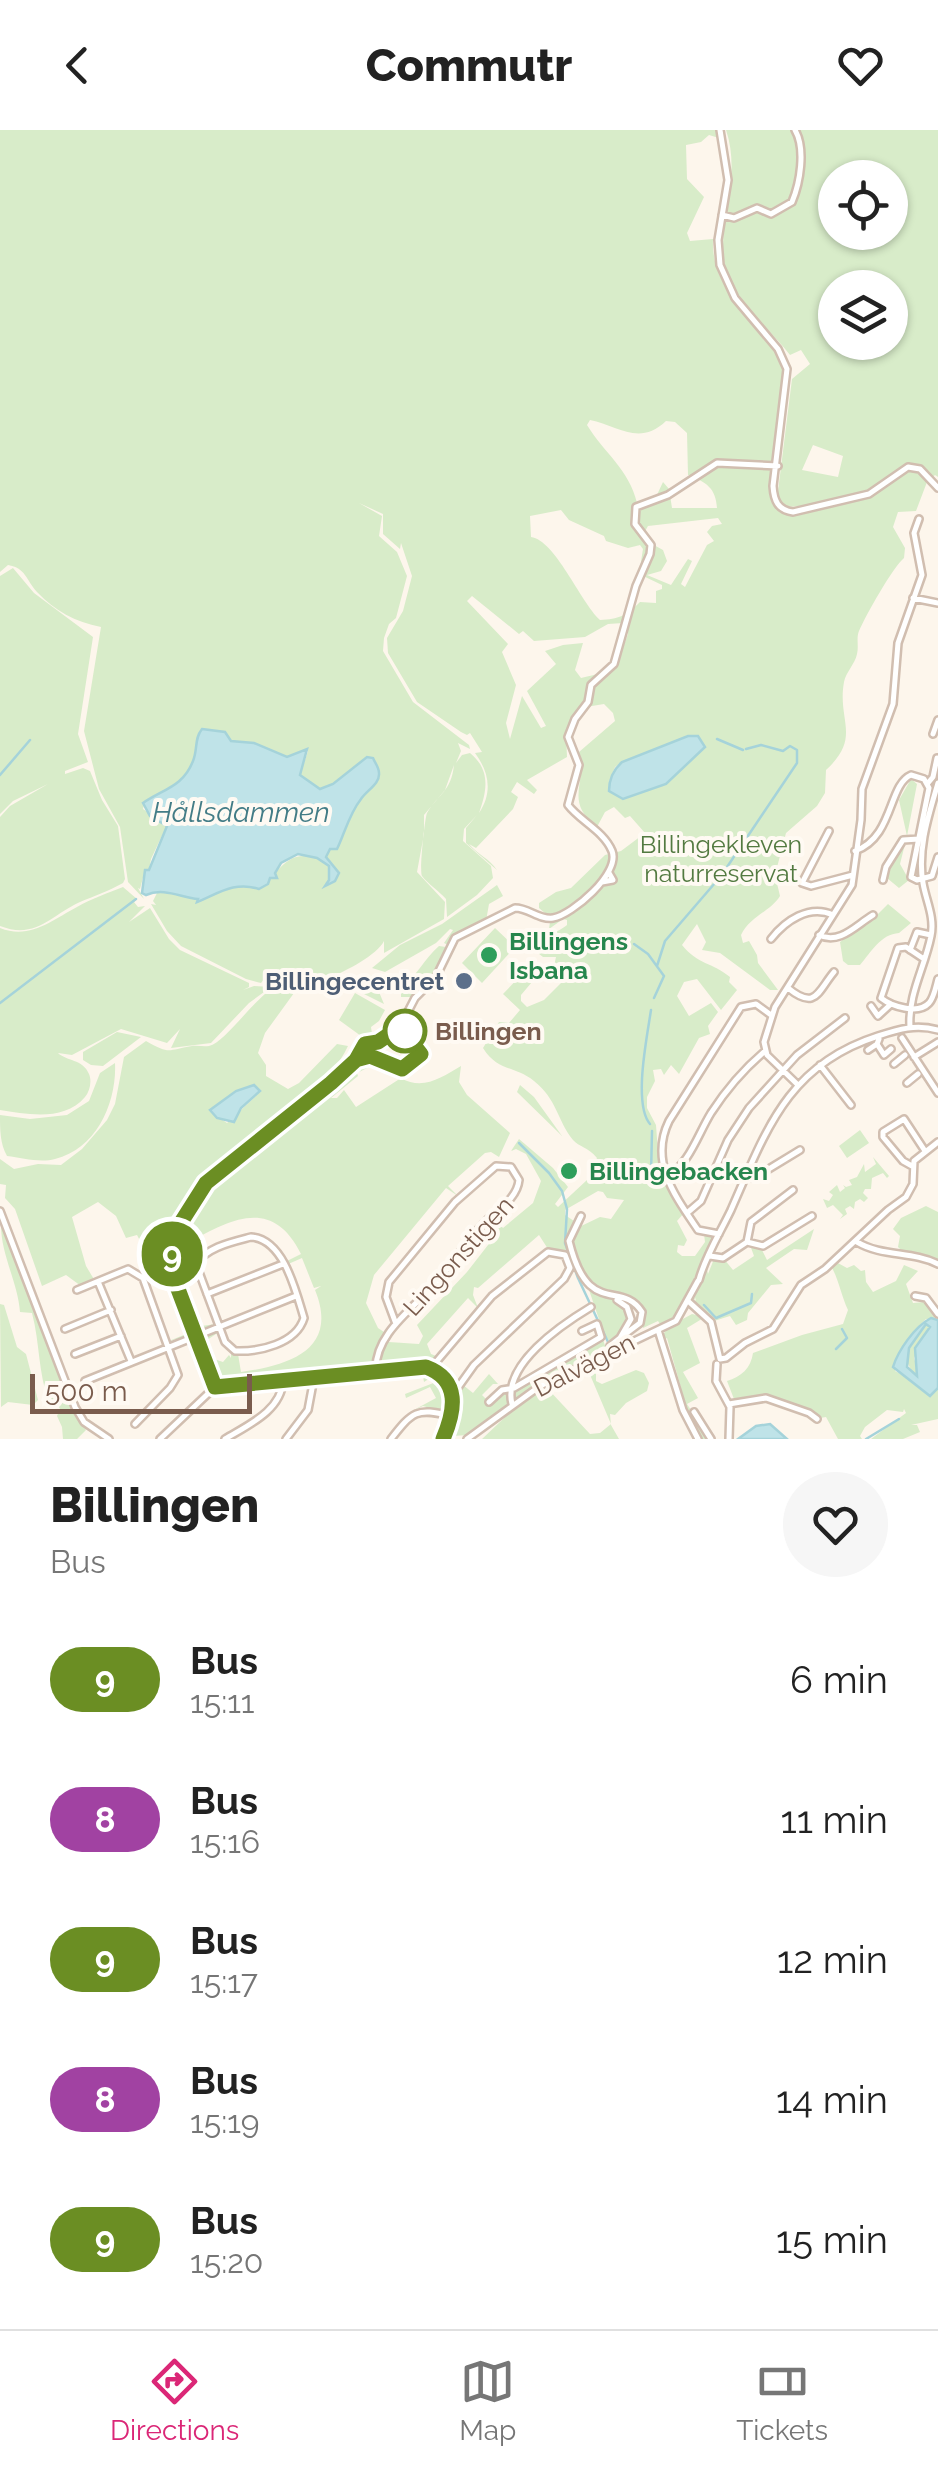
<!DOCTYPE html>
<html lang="en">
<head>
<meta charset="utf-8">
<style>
  body { margin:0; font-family:Raleway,sans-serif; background:#f6f6f6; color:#222; height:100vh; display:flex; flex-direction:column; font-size:38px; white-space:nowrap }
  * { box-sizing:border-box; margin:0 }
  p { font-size:32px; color:#767676 }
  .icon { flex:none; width:55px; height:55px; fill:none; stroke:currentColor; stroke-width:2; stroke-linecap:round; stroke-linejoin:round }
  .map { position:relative; height:1309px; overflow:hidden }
  .sheet { display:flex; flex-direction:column; background:#fff; flex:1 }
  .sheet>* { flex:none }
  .badge { padding:0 20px; border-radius:32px; font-size:35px; line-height:65px }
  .tools { position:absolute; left:818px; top:30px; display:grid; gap:20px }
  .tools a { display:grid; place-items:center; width:90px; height:90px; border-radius:50%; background:#fff; box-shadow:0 2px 8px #0004; font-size:50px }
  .scale { position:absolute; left:30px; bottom:25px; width:222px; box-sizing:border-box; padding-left:10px; border:5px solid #7a5c4d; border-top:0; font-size:28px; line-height:35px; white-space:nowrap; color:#7a5c4d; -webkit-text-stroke:8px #fffaf3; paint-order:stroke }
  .map>.badge { position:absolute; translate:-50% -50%; box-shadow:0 0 0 5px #fff }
  .round { display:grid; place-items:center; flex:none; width:105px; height:105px; border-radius:52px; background:#f6f6f6 }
  .headline { display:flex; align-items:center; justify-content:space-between; height:170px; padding:0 50px }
  h1 { font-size:48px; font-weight:800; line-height:75px }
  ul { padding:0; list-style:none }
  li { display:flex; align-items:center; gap:30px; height:140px; padding:0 50px }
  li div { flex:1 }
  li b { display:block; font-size:38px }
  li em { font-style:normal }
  li .badge { min-width:110px; font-weight:700; text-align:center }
  header { display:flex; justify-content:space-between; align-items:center; height:130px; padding:0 50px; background:#fff; font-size:45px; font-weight:800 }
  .dock { display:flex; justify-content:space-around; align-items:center; height:140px; border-top:2px solid #e0e0e0; background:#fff; font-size:28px; color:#767676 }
  .dock a { display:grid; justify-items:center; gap:5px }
  .dock .on { color:#db2777 }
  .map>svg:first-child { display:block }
</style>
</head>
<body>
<header><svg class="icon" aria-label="back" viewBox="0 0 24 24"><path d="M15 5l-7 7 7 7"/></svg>Commutr<svg class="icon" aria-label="heart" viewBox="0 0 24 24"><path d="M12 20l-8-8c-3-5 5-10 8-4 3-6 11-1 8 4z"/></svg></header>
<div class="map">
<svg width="938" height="1309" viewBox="0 0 938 1309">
  <rect width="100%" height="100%" fill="#fdf6ec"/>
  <path fill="#d8ecc9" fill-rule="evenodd" d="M0,0h717l2,8 -10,-3 -8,7 -15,3 1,34 17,18 -17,36 3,8 23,-2c-3,66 70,90 71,133 1,25 -18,117 -12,131 4,8 12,10 19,12l12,-9 -18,1 -8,-8 15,-120 18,-15 -9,-14 -11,5c-20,-26 -50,-48 -62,-79 -17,-43 16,-93 -2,-146h212v347l-3,-2 -8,7 -11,29 -18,1 -5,15 12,21 -1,10c-11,9 -38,57 -45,73 -3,7 0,15 -2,23 -2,10 -11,18 -13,28 -7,39 18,55 -18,88l-1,23 -8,13 -31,27 -11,42 5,21c-10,16 -30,20 -39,39l2,8 6,-2 8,14 1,8 20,27h-8l-50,-37 -18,-3 4,-8 -9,-18 -15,21c16,20 30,17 48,32l-1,5 8,8 -16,20 -24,-31 -13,3 -7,14 12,20 22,-13 7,9 -10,14 2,8 -11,4 -20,36 -8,-9 -7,10 -3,-6 -8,1 2,11 -8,16v11l9,17 3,41 5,14 20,33 -7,8 10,19 -3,6 -6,-1 -1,7 5,4h13l10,-14 -1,-8h10l-36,81 -18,9 -2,-3 -15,7v-10l-9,-17c-45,-9 -49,-17 -64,-60l7,-13 23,-11 11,2 13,-19 -17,-2 -4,-6 -5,-1 -33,19v5l12,8c-12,17 -7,27 0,45h-6l-8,-16 -15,-3 -9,-14 -61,53 -4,-1 -1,8 5,13 -10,-10 -41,46 4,10 5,2 -5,5 -52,6 1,-13 8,-12c12,1 20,1 31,2l4,-8 -6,-11 50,-53 28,-36 -10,-11 8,-8 10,11 30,-25 8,-22 -15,-27 -10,-5 -5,2 8,-12 34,29 15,19 -13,17 3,3 29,-27 10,-22c-9,-11 -18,-11 -24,-18 -16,-20 -16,-41 -39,-59 -20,-16 -36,-9 -51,-33l16,-26 10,1 11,-13 -17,-16 19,-20 10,8 -11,13v6l6,6 17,-7 18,-18 -8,-16 2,-9h-13l-9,-7c6,-15 21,-15 33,-25v-5l-4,-1 -14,10 1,-7 11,-7 -15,-1 -7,-6v-5l17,-11 15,-4 34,-33 16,-4 24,-18 -15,-17 -5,2 -11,-11 -9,5 -8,15c-34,-26 -9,-44 -18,-75l36,-31 -2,-8 -9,-9 -24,4 -14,24 1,25 -40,23 10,10 -3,4 -17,-12 -6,10 7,5 -5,12 -37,39 -7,-4c8,10 21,15 28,26l-31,-27v-15l11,-13 -13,14 -1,12 28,25 2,12 -16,17 -30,22 -1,-18c-7,-8 -18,-15 -24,-23 -3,-4 3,-59 5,-63 12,-20 24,-21 27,-48l-9,25 -21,25v19l-7,38 28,30 -1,17 -60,34v-12c-7,14 -38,30 -53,36 -13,5 -35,2 -49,2l1,-3 -12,-6 -10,13 -15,-4 -65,-33 -14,-15 -16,-27 5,1 -3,-4 4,-8 17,-1 24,7v3l35,-17 30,2 7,-9h6l-1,-5c16,-18 26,-21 50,-12l5,-12 9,-4c6,-23 18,-45 37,-61l-1,-23 -5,-4 -37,27 -13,5 -20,-14 8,-24 -21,6 -36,-14 -20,-2 -6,-9 -23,-3c-7,9 -4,12 -6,23 -5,33 -28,34 -51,49l-2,8 24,16 -16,34 -2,11h-4l-5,19 -2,-1 6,11 -16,-17 -8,-55 -21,-38 -15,-58 17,-104c-26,-5 -46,-16 -64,-35 -11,-12 -11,-24 -29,-27l-8,7zM835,48h55v54h-55zM835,158h55v54h-55zM590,290c27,5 49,27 76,1l9,1 12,11 1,42c18,7 28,13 29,33h-45l-3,-19 -6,-7 -7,15 -19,6c-8,-34 -33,-50 -50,-78zM813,315l30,11 -5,21 -36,-7zM359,373l24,11v20l17,15 1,-6 11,33 -9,35 -16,27 1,15 29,49 44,30 6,3 3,-2 12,19 -7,1c14,19 18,39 4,60 8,-22 12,-43 -9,-60l-8,2 -6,8 5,-12 -3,-8 12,6 -1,-4 -56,-43 -30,-51 1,-13 5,-14 7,-6 11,-42 -10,-24 -18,-16 3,-20zM561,380l8,10 35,16 2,5 22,7 12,-3 3,4 -4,25 23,11v4l-6,2v12l-16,-1c-14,14 -21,17 -40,18 -20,-19 -45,-80 -69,-83l-1,-21zM718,388l4,6 -10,2 -5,6 7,9 -7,4 -22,42 -4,-3 11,-23 -4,-2 -17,26 -24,-10 14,-4 6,-10 -4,-11 -11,-6 -8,-11 4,-7zM472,466l47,38 4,-3 11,10 51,-4 23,-13 15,-1 5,11c-12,33 -11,36 -47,44l-6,-8 8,-27 -20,2 -18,6 11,13 -29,27 19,35 -5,2 -19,-32 -12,43 -4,-16 10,-38 -14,-33 6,-8 -41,-43zM688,606h9l5,14c-10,5 -16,14 -24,22 -21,23 -42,17 -69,10l6,-15 7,-5z
    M13,438l21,25 59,44 -15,97 10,28 -23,9v3l18,-6 7,3 12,29 16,26 7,53 -2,4c-14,8 -29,13 -43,19 -29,13 -44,38 -80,24v-109l10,-11 38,-22 -35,17 -13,13v-238z
    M911,649l6,5 -10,52 -8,-36z
    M906,710l-6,24 9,16 -10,8 -12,-10 2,-14z
    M497,755l6,11 -14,8 -3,17 -32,15 -6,9 -4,-2 9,-13 -3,-1 -14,14 -51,29 -13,-4 28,-23 42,-21z
    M123,757l14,12 -3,3 4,5 7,-1 -16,16 21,-14 19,31 11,11 69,33v4l-6,3 11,-4 17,1 -22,16 -38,40 -40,5 9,-19 -13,14 -46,-14 -49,26 -14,-2c8,8 25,6 31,21 3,7 1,17 -4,23 -21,25 -58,17 -85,13v-182c30,12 52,-8 77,-21 14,-8 31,-14 46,-20z
    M888,774l23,19 -12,10c-18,1 -28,19 -39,32h-12l-5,-4 -3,-19 37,-27z
    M495,798l20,19 -33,36 -20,-20z
    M439,816l7,1 -13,32 -20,18h-12v-10c17,-12 23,-28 38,-41z
    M369,845h3l12,29 -28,-14z
    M276,856l17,1 1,6 -29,40 -7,20 8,12v11l22,13 11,-6 38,-39 11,2c-37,79 -182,124 -180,213 1,26 14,50 23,74l-2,3 -20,5 17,-7 -29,-74 -10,-6 -10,-19 -11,3 -10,-22 -18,-14 -26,15 14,49 9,15 -14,5 -15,-11 -24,11 -27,-77 -10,-11 1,-13 -6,-1v-25l14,10 24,-5 23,1 21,-16 25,-29 8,-16 9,-47 22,-16c25,14 21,9 46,5 6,-1 11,1 17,0 17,-4 45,-48 67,-60zM236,962l20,4 -29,27 -17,-12z
    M355,863l30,17 -6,11 -8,6 1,7 -11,2 -22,-16z
    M117,902l24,5 -38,29 -12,-1 -8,-5v-8z
    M370,930l9,2 -22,11 1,3 -27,22h6l7,-8 12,17 45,-29c22,13 41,-1 60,-12l-2,16 8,13 43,38 -11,24 -8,-5 -6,1 -37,33 10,10 -12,-8 -72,87 -8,28 12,25 9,6 -17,35 -130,12 -3,-6 1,6h-18l-7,-5 -13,-34v-6l10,23 -8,-23 17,-4 -12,8 7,19 9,3 6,-7 2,3v-6l7,2 3,18c50,-7 98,-23 74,-82l6,-4 -7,2 -12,-30 -16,7 -1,-3 16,-8c-28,-57 -69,-36 -113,-11l8,15 -3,3 1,5 -13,4 20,56 15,-2 -18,9c-6,-8 -9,-19 -13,-28 -27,-63 2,-104 51,-142l3,5 4,-5 -3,-4 109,-89z
    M115,933c2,39 -18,86 -60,96 -15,4 -33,-1 -48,-3 -7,-12 -7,-27 -7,-41l30,4 37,-4 22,-14 11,-28z
    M520,955l14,12 28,39 -45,-44z
    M860,1000l9,13 -22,15 -8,-12z
    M873,1027l16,19 -2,2 -4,-5 -11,5 -1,11h-6l-2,4 5,5 -4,4 -4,-3 -5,3 -1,7 -4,-3 -5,3 2,5 -7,5 3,-4 -10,-10 -6,3 -4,-9 6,2 4,-6 -4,-3 8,-7 3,7 5,-4 -2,-3 3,2 6,-2 -3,-5 8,-3 7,-13 1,8 11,-8z
    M926,1076l12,6v51l-36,-12 -4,-4 2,-11 -7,-7 8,-11z
    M1,1092l74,194 11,14 -9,9h-14l-1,-12 -5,-11 3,-7 -4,-8 -7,1c-11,-29 -9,-59 -17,-89l-12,-1c-2,-30 -20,-58 -19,-90z
    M814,1099l-7,21 -13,-1 -28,19 17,16 -12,1 -23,28 -1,7 -11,5 -6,-9 -16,5 -19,-19 1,-4 -3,3 14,-32 1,5 -6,15 12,-30h10l9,11 21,-14 -4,-11 11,3 6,12z
    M836,1132l11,6 7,-3 7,6 4,-1 1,12 7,10 23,-11 8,-16 14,6 -12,13 7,19 11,-1 12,17h-10c-16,15 -29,32 -31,52 14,6 21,17 35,25l8,-8v31l-27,6h6l3,7 -17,7h-32l35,-26 -2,-4 -1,3 -16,-2 -22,17 -5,9 2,3h-24l-12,-22 -6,1 -51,-20 -35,1 -7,-18c14,-4 24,-13 26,-28l49,-18 41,-11 5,-14c-7,-15 -9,-30 -17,-44z
    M588,1157l37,19c6,17 1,28 -15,36l-6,-8z
    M0,1174l4,1 13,42 9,7 12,46 -5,5 -25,-3 -7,5z
    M690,1175l-9,15 11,-6 13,3 -18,11 13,35 -17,9 15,26 -11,6 23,35h-10l-18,-37 3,-1 -7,-14 3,1 -14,-50 -3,2 -1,-6z
    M926,1194l4,3 -16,31 5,15 14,11 -5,6c-26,-29 -30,-34 -2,-66z
    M602,1207l5,14 -52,23 -41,25 -1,-7 4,-4z
    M420,1240c25,4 31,21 28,43l-25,-7 -11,5 24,-13 -6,-11 -24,11 -1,-4 31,-12 -3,-6 -9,6 -2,-11h-13z
    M588,1240l8,1v10l6,3 34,-14 8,3 5,10 -2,8 -21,12 -11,12 -5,-1 1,11 8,14h-137l35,-33 34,-22 -4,4 43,46 10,-1 11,-9z
    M489,1244l9,10h-5l-11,11 8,8 17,-12v13l-38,31 -17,1v-12l-2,11 5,-43 2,9 6,-16 10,8z"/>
  <path fill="#bfe3e8" stroke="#a5d3da" stroke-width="2.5" fill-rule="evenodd" d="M202,599l23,3 6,9 23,2 33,14 20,-8 -7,26 20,14 13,-5 34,-27 6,1c2,5 6,9 6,15 1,11 -12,17 -18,26 -12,15 -17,36 -24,50h-7l-4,8 13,16 -4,8 -10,5 4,-6v-14l-12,-8 -19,-4 -17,9 -6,10 2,5h-7l-2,6 -9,5c-24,-8 -40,4 -62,13l1,-3c-16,-1 -34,-12 -52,-4l-4,-2 3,-23h4l18,-44 -17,-10 -7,-13c20,-14 40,-16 50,-42 5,-12 1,-22 9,-32z
    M688,606h10l7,11 -39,37 -43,15 -14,-8c0,-12 4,-21 13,-29z
    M254,955l6,6 -19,17 -7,14 -17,-4 -7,-8 26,-19z
    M931,1188l7,2v68l-8,8 -37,-29c5,-16 21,-40 38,-49zM926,1194l4,3 -15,21 2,28 -10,-9 2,-19z
    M770,1294l17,15h-49l18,-13z"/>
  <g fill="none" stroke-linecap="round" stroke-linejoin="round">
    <path stroke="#a5d3da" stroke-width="2.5" d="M717,609l26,11
      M0,645l30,-35
      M634,814l14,10 16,22 -10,22
      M657,836l8,-25 56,-65 76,-113v-13l-7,-4 -7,5 -22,-6 -15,4
      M0,873l136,-104
      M650,994c-17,-20 -3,-87 1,-114
      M652,1001l-1,44 4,11
      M519,1013l30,30 13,18 5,18 -2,34 13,35 30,64
      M704,1175l12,13 35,-15 1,-9
      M836,1219l11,-11 -5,-9
      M866,1309l33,-20"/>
    <defs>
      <path id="minor" d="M720,0l8,50 -10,60 2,25 15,33 43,51 9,20 -14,117c1,15 5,24 20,26l76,-18 39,-27 12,2 18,19
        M722,85l12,3 23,-10 14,6 21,-12c8,-19 14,-53 3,-72
        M913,468l25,5
        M933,604l5,-14
        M928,653l5,-6 4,-19
        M829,701l-27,52 9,3 42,-11
        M855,721c39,-14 33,-66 56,-76l13,4 5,9 -18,89 6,3 15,-4 6,-19
        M883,750l3,-13 17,-27 16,-1
        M602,752l11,-2 -4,-7
        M819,805c21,10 37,-10 54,-20
        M771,809c14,-18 38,-35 62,-24
        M910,820l7,-18 14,3
        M924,829l-18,-12 -8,1 -17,50c10,8 37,17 48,5 5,-5 7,-17 9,-24
        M788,858c28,23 30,3 46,-16
        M871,876l7,10 13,-12
        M910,897c-2,-33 15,-60 21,-91 4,-19 -5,-35 -8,-53 -6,-34 6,-69 15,-100
        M902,908l36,55
        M370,914l30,-17 15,-29 21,-21 19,-39 60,-30c14,0 24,12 38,10 19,-3 68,-45 59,-67 -8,-20 -32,-30 -44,-46l11,-40 -11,-28 7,-18 13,-17 3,-17 23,-21 22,-78 14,-32 1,-9 -16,-21 1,-17 32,-12 49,-32 61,3
        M877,914l7,11 7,-6
        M868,920l9,-6 2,-5
        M914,927l24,-15
        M358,929l12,-3c24,10 31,21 51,-2l-21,-27
        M894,934l11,-9
        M820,935l31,40
        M907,953l11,-9
        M798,955l-31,-30 -3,-13 11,-35 77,-122 9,-65 1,-31 31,-85 5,-61 24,-68 -8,-42 5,-14
        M912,1036l-9,-5 -20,-24v-5l21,-13 21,32
        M744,1047l10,1 46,-28
        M666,1048c24,-15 31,-42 45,-65 15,-23 33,-44 53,-61
        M0,1081l75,196 9,15 25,17
        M687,1083l14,-12 27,-61 21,-32 48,-53 48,-37
        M581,1086l-12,25c19,78 52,38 73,71l-2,11 -20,15
        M719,1104l-21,-4c-23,-34 -49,-68 -29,-109l72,-114 15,-3 15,11
        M251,1107c33,2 45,55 53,81 -8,26 -45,34 -69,33l-10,-9 -29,-78c11,-17 36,-22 55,-27z
        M747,1112l4,-20 42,-32
        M857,1112c25,15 55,9 81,22
        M710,1126l13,2 24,-16 16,4 49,-30
        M699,1150c6,-23 21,-47 32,-70 35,-79 56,-145 147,-174 21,-7 38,-12 60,-6
        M99,1154l32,77
        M77,1160l51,-21 15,9 35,97 -8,13 -35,36
        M207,1164l76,-30
        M915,1166l11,2 12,16
        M688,1171l23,21 9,37 6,-1 19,-15 28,-14 28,-44 24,-16 63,-59 18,-13 7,-13 1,-23 24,-19
        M65,1199l46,-19
        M658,1200l25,80 15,29
        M611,1222l-1,-6 10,-8 11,-19 -4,-12 -10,-7
        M75,1224l46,-18
        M717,1234l-1,17 14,26 -1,32
        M431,1238l61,-72 56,-44 17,3 5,13 -6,11 -90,86 -15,21 -7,4
        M376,1241c-2,-37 38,-63 60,-88 17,-20 31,-43 49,-61 13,-13 32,-23 34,-42l-8,-13 -15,-1 -41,36 -66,80 -3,15 10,27
        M85,1251l211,-85
        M215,1257c-14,-33 -38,-81 -42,-116 -10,-82 85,-127 138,-171 19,-16 43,-32 52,-55l7,-1 3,6
        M215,1257l211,-20c35,12 28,44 17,72
        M489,1272l13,-12 12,-2 87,-51 -4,-13 -15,7
        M512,1274c-10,-39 49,-79 79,-97
        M729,1274l37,-6 43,15 8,6
        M694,1282l17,27
        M160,1309l55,-52
        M225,1309c23,-14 56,-28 58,-58
        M286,1309l22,-29 6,-32
        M391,1309c21,-27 26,-32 59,-23
        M467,1309l73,-53 136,-65 22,-40"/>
    </defs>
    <use href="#minor" stroke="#d1beb0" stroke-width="10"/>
    <use href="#minor" stroke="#fff" stroke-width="5"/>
  </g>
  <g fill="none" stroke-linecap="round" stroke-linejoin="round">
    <defs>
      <path id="line" d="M359,929l11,-3 32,13 19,-15 -21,-27 -22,15 -13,2 -9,16 -25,23 -125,100 -26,41 -8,30 3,27 40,106 211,-20c35,13 29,44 17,72"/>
    </defs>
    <use href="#line" stroke="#fff" stroke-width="22"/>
    <use href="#line" stroke="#6b8e23" stroke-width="15"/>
  </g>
  <g fill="#2e9e5b" stroke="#fffaf3" stroke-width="4">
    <circle cx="489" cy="825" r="10"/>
    <circle cx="569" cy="1041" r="10"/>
  </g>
  <circle fill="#5c6f8a" stroke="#fffaf3" stroke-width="4" cx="464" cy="851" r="10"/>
  <circle fill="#fff" stroke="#6b8e23" stroke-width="5" cx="405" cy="901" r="20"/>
  <g text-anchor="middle" stroke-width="8" stroke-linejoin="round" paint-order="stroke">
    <g font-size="25" fill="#537a41" stroke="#fffaf3">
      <text x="721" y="723">Billingekleven<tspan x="721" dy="29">naturreservat</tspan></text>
    </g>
    <g font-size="25" font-weight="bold" fill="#27864d" stroke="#fffaf3" text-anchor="start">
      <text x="509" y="820">Billingens<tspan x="509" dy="29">Isbana</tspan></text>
      <text x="589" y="1050">Billingebacken</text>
    </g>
    <g font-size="25" font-weight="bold" fill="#4e5e75" stroke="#fffaf3" text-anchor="end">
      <text x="444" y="860">Billingecentret</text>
    </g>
    <g font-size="25" font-weight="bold" fill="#7a5c4d" stroke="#fffaf3" text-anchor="start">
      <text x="435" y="910">Billingen</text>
    </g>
    <g font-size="25" fill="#7a5c4d" stroke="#fffaf3">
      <text transform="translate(458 1126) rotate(-48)" y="9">Lingonstigen</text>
      <text transform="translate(584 1235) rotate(-27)" y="9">Dalvägen</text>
    </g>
    <g font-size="28" font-style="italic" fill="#437c86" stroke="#fffaf3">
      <text x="241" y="692">Hållsdammen</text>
    </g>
  </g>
</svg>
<div class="tools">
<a><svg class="icon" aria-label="locate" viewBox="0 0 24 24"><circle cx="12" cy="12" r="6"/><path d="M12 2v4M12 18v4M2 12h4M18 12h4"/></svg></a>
<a><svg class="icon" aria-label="layers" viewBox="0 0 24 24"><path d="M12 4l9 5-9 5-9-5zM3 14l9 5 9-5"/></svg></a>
</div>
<div class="scale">500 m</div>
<b class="badge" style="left:172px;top:1124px;background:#6b8e23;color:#fff">9</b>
</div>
<section class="sheet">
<div class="headline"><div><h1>Billingen</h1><p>Bus</p></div><a class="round"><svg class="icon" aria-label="heart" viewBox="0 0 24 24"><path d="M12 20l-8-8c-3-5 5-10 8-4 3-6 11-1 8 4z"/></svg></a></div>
<ul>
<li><span class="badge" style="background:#6b8e23;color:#fff">9</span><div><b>Bus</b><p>15:11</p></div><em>6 min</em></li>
<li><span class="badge" style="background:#a142a2;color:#fff">8</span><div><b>Bus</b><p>15:16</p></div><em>11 min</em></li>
<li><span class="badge" style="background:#6b8e23;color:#fff">9</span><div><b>Bus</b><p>15:17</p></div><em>12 min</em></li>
<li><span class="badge" style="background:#a142a2;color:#fff">8</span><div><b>Bus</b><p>15:19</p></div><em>14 min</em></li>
<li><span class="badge" style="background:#6b8e23;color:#fff">9</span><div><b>Bus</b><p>15:20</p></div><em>15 min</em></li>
</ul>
</section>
<nav class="dock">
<a class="on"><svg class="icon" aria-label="directions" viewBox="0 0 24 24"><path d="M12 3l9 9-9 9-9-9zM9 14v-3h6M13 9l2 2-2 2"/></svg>Directions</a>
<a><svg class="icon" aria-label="map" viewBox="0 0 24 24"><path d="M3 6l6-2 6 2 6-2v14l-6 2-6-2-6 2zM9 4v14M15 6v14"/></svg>Map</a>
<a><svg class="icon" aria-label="tickets" viewBox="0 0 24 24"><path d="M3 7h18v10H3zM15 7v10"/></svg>Tickets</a>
</nav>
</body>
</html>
